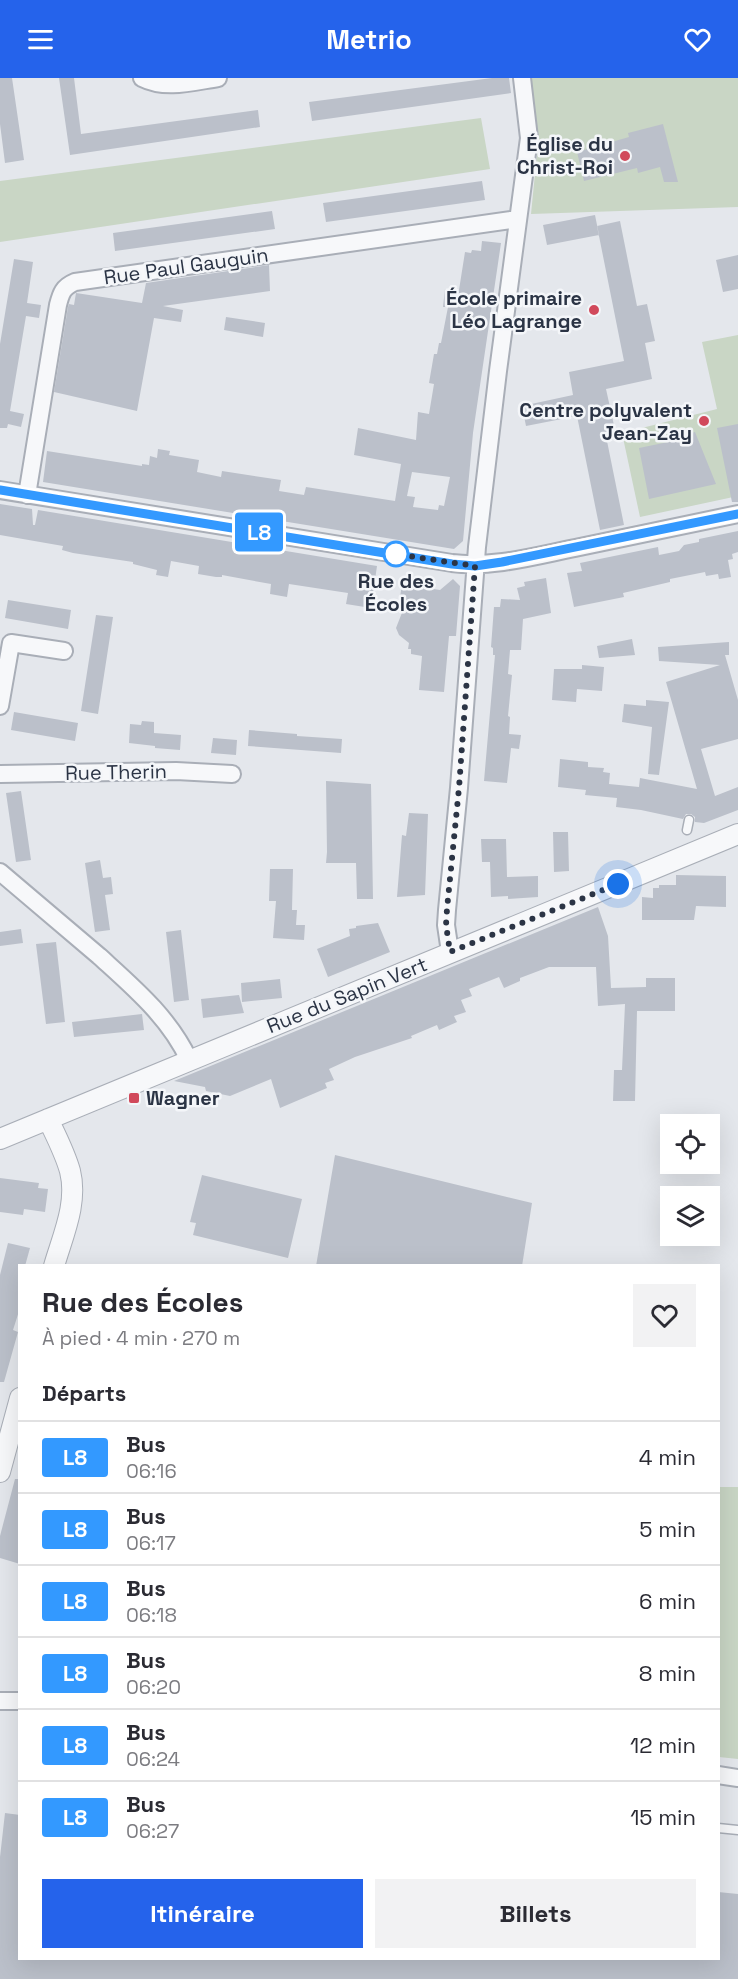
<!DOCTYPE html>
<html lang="fr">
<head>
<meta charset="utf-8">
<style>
  body { margin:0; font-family:"Space Grotesk",sans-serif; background:#f2f2f3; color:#2b2b33; height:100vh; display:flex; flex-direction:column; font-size:22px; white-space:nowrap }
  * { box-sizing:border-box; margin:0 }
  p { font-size:20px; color:#7c7c81 }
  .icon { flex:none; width:33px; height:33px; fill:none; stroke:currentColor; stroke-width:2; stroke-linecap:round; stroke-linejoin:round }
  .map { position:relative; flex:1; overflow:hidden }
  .sheet { position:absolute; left:18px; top:1186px; width:702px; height:696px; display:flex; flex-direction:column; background:#fff; border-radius:0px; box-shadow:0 6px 24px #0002 }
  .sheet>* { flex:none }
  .badge { padding:0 12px; border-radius:4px; font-size:21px; line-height:39px }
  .controls { position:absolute; left:660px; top:1036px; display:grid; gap:12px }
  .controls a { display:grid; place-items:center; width:60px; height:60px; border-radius:0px; background:#fff; box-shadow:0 6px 24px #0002; font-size:30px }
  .you { position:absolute; width:30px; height:30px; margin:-15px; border:4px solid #fff; border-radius:50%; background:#1a73e8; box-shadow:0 0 0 9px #1a73e833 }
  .map>.badge { position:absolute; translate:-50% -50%; box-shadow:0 0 0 3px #fff }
  h2 { padding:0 24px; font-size:22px; line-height:54px }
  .round { display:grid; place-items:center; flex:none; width:63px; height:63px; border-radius:0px; background:#f2f2f3 }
  .headline { display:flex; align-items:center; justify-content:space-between; height:102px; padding:0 24px }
  h1 { font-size:28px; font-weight:800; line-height:45px }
  .button { display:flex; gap:12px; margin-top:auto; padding:12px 24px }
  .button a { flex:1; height:69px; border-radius:0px; background:#2563eb; color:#fff; font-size:24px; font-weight:800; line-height:69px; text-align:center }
  .button a+a { background:#f2f2f3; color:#2b2b33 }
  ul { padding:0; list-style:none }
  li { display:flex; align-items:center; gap:18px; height:72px; padding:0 24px; border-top:2px solid #e1e1e2 }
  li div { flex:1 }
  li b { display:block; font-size:22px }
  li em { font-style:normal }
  li .badge { min-width:66px; font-weight:700; text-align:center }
  header { display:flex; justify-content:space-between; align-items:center; height:78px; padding:0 24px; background:#2563eb; color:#fff; font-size:27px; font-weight:800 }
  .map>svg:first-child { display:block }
</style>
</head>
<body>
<header><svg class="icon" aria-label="menu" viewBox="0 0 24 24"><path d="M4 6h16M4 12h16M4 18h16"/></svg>Metrio<svg class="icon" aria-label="heart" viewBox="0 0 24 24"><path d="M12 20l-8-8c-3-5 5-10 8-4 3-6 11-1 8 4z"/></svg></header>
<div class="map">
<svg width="738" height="1901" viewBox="0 0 738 1901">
  <rect width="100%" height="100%" fill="#e4e7ec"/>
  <path fill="#c9d6c5" d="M530,0h208v129l-207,7 7,-70z
    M481,40l9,51 -490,73v-61z
    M738,257v161l-98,21 -18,-84 95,-24 -15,-67z
    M718,1409h20v272l-19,-2z"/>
  <path fill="#bbc0ca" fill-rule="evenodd" d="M0,0h12l12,82 -19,3 -5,-39z
    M59,0h15l7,56 177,-24 2,17 -190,28z
    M492,0h17l2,15 -199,28 -3,-19z
    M663,46l15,58h-14l-4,-15 -22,6 -1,-5 -53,13 -7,-29 52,-15 -1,-4z
    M482,103l3,19 -159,22 -3,-19z
    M272,133l3,18 -160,22 -2,-18z
    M595,137l4,20 -52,10 -4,-20z
    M620,143l17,85 10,-2 8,37 -10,2 7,36 -46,10 11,50 -10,2 17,84 -24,5 -23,-114 -51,10 -4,-20 51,-11 -4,-23 55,-11 -27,-135z
    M482,163l19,2 -28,190 -10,108 -9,8 -411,-67 4,-31 95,15v-2l7,1 1,-9 7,2 1,-9 12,2 -1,4 30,5 -2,12 24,5 1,-6 59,9 -2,11 25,4 2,-8 89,14 6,-37 -47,-9 4,-27 58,12 2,-28 11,2 5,-30 -5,-1 5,-29h3l2,-11h2l7,-36h-5l2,-18 14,1 6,-38 6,1 1,-3 9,1zM412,394l38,5 -6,29 -5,-1 -1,5 -25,-3 2,-10 -8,-1z
    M738,177v34l-15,3 -7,-32z
    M14,181l19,3 -6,41 14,2 -2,13 -13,-2 -16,95 14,3 -3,13 -13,-3 -1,4h-7v-84z
    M269,187l1,26 -107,15 20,4 -2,12 -27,-4 -17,93 -83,-19 14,-85 1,-3 5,1 2,-12 66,10 4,-20z
    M226,239l39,6 -2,14 -39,-7z
    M738,346v78h-6l-15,-74z
    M695,354l21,52 -67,15 -10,-51 39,-8v-3z
    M0,426l32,5 1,16h2l3,-15 339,56 -6,42 -25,-4 2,-11 -59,-9 -2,13 -17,-3 1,-10 -49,-9v2h-6l-18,-3 1,-8 -28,-5 -3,16 -12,-2 1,-5 -24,-6v-2l-60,-9 -11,-3 1,-4 -63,-11z
    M738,453v21l-6,2 1,5 -5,1 3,17 -12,2 -1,-5 -12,2 -1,-4 -35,7v3l-47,11 1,4 -50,10 -7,-34 15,-2 -2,-8 78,-16 1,8 20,-4 5,-6 15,-3v-3z
    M546,500l5,35 -28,6 -2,31h-11l-2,24 4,1 -4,41 2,1 -1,17 12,1 -2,14 -8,-1 -4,35 -23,-2 11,-126h-2v-7l-2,-1 3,-40h6l1,-8 19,1 -3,-12 8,-2 -1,-4z
    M453,501l7,7 -4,50h-7l-5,56 -25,-2 3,-34 -11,-2v-5h-3l1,-6 -10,-8 -3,-7 9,-23 -6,-1 3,-20 38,6z
    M8,522l63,10 -3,19 -63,-11z
    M96,537l17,2 -15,97 -17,-3z
    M632,561l3,16 -36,3 -2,-12z
    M729,564v13h-4l13,45v39l-37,10 14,47 23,-9v23l-34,13 -9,-1v-5l-4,-3h-5l-3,5 -42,-9 -25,-3 1,-9 -32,-3 1,-5 -28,-3 2,-28 28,3v5l16,1 -1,4 7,1 -1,11 30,3 1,-9 57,11 -31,-107 54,-17 -61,-4 -1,-14z
    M582,587l22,2 -2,24 -25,-2 -1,13 -24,-2 2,-31h28z
    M646,622l23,2 -10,73 -11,-1 4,-47 -30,-5 2,-18 22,2z
    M14,634l64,11 -3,18 -64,-11z
    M142,643l12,1v11l27,2 -1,15 -25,-2v-2l-26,-3 1,-19 11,1z
    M249,652l48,4v2l45,3 -1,14 -93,-7z
    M213,660l24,2 -1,15 -25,-2z
    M326,703l45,3 2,115h-16l-1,-36h-30l1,-11z
    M21,713l10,69 -15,2 -10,-69z
    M409,735l19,1 -3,81 -28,2 5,-62 4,1z
    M553,754h15l1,39 -15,1z
    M481,761h25l1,38 31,-1v21l-30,2v-3l-17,1 -1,-35h-8z
    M100,782l3,18 8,-1 2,17 -8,1 5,35 -15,2 -10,-69z
    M270,791h23l-1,41h5l-1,15h9l-1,15 -31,-2 3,-37h-7z
    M676,797l50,1v31l-30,-1 -2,14h-52v-23l11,1v-10h6v-3h17z
    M598,829l10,29 3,52 35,-1v-9h29v33h-38l-2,90h-22l1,-31h8l3,-66 -27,2 -2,-39h-47l-29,11v3l-16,7 -5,-11 -30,12 3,7 -11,4 5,12 -12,4 3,6 -18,8 -2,-5 -26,11 1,2 -57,19 -26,12 5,11 -9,3 2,5 -47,20 -9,-29 -41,17 -24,-5 -1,-4 -31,-6z
    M378,845l12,29 -62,25 -11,-28 33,-13 -1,-7 7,-1v-2z
    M21,851l2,14 -23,3v-14z
    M181,852l8,70 -15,2 -8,-70z
    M56,864l9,80 -19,2 -10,-80z
    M280,901l2,19 -40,4 -1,-19z
    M239,917l5,18 -41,5 -2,-19z
    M142,936l2,16 -70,7 -2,-15z
    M335,1077l197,48 -10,63h-206z
    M202,1097l100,24 -14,59 -95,-23 3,-12 -6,-1z
    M0,1100l39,5 -1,5 10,1 -3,23 -21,-3 -1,6 -23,-3z
    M8,1165l22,5 -5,18h-5v42l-7,22 5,2 -14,50h-4v-107z
    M15,1401h5v85l-20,-6v-22z
    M5,1735l15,2v144h698v-67l20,2v85h-738v-122z"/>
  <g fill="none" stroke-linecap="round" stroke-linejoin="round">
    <defs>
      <path id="service" d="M687,752l2,-10
        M718,1750l20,2"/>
      <path id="minor" d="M142,0c24,12 50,4 76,0
        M0,412l452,73c41,5 83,-7 123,-15 54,-11 109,-23 163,-34
        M27,417l31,-190c3,-12 5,-18 17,-23l443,-63
        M0,628l11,-63 53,8
        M0,696l176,-3 56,3
        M0,794c33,28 66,56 99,84 34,31 70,61 90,104
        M450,874l-4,-27 1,-15 12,-122 18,-241 21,-176 31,-233 -7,-60
        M0,1623h20
        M718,1697l20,3"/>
      <path id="tertiary" d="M48,1041c8,17 17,34 22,52 8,32 -7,64 -16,95
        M0,1061l738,-305
        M0,1394l20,-74"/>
    </defs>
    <use href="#service" stroke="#a9aeb7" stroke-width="11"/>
    <use href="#minor" stroke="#a9aeb7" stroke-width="20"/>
    <use href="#tertiary" stroke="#a9aeb7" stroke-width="22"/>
    <use href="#service" stroke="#f7f8fa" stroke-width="8"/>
    <use href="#minor" stroke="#f7f8fa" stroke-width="16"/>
    <use href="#tertiary" stroke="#f7f8fa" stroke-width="20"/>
  </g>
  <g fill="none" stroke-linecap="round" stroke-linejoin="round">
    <defs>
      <path id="line" d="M0,412l452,74 23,2 27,-4 236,-48"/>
    </defs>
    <use href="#line" stroke="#fff" stroke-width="14"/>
    <use href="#line" stroke="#39f" stroke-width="9"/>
    <path stroke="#2b3445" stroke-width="6" stroke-dasharray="0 10.8" d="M396,476l-8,-1 87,13 -16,222 -12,121 -1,16 4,27 168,-68"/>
  </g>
  <g fill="#d1495b" stroke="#f4f6f9" stroke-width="2">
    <circle cx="625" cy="78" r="6"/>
    <circle cx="594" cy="232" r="6"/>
    <circle cx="704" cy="343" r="6"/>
    <rect x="128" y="1014" width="12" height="12" rx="3"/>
  </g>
  <circle fill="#fff" stroke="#39f" stroke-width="3" cx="396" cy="476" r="12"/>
  <g text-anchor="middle" stroke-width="5" stroke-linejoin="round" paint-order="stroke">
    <g font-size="20" font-weight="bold" fill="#2b3445" stroke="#f4f6f9" text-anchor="end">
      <text x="613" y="73">Église du<tspan x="613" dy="23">Christ-Roi</tspan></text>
      <text x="582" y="227">École primaire<tspan x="582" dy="23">Léo Lagrange</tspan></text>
      <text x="692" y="339">Centre polyvalent<tspan x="692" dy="23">Jean-Zay</tspan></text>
      <text x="146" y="1027" text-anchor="start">Wagner</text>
    </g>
    <g font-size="20" fill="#2b3445" stroke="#f4f6f9">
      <text transform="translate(186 188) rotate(-8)" y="7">Rue Paul Gauguin</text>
      <text transform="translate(116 694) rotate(-1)" y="7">Rue Therin</text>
      <text transform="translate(347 917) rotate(-22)" y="7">Rue du Sapin Vert</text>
    </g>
    <g font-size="20" font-weight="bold" fill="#2b3445" stroke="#f4f6f9">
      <text x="396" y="510">Rue des<tspan x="396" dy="23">Écoles</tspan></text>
    </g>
  </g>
</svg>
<div class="controls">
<a><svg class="icon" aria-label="locate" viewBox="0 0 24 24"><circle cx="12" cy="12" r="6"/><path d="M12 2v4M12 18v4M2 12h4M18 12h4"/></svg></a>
<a><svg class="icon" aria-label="layers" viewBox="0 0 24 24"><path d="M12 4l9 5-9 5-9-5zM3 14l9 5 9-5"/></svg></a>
</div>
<div class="you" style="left:618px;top:806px"></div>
<b class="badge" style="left:259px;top:454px;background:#39f;color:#fff">L8</b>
<section class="sheet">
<div class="headline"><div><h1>Rue des Écoles</h1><p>À pied · 4 min · 270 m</p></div><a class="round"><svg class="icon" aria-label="heart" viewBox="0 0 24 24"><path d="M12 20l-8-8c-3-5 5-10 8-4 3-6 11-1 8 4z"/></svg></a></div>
<h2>Départs</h2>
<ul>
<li><span class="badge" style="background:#39f;color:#fff">L8</span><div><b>Bus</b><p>06:16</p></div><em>4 min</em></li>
<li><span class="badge" style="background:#39f;color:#fff">L8</span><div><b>Bus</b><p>06:17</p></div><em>5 min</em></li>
<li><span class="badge" style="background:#39f;color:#fff">L8</span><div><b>Bus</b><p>06:18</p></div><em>6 min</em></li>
<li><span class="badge" style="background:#39f;color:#fff">L8</span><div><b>Bus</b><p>06:20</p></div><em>8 min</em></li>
<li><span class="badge" style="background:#39f;color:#fff">L8</span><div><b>Bus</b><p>06:24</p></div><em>12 min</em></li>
<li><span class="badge" style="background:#39f;color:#fff">L8</span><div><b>Bus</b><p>06:27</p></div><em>15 min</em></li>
</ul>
<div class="button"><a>Itinéraire</a><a>Billets</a></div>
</section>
</div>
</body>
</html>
